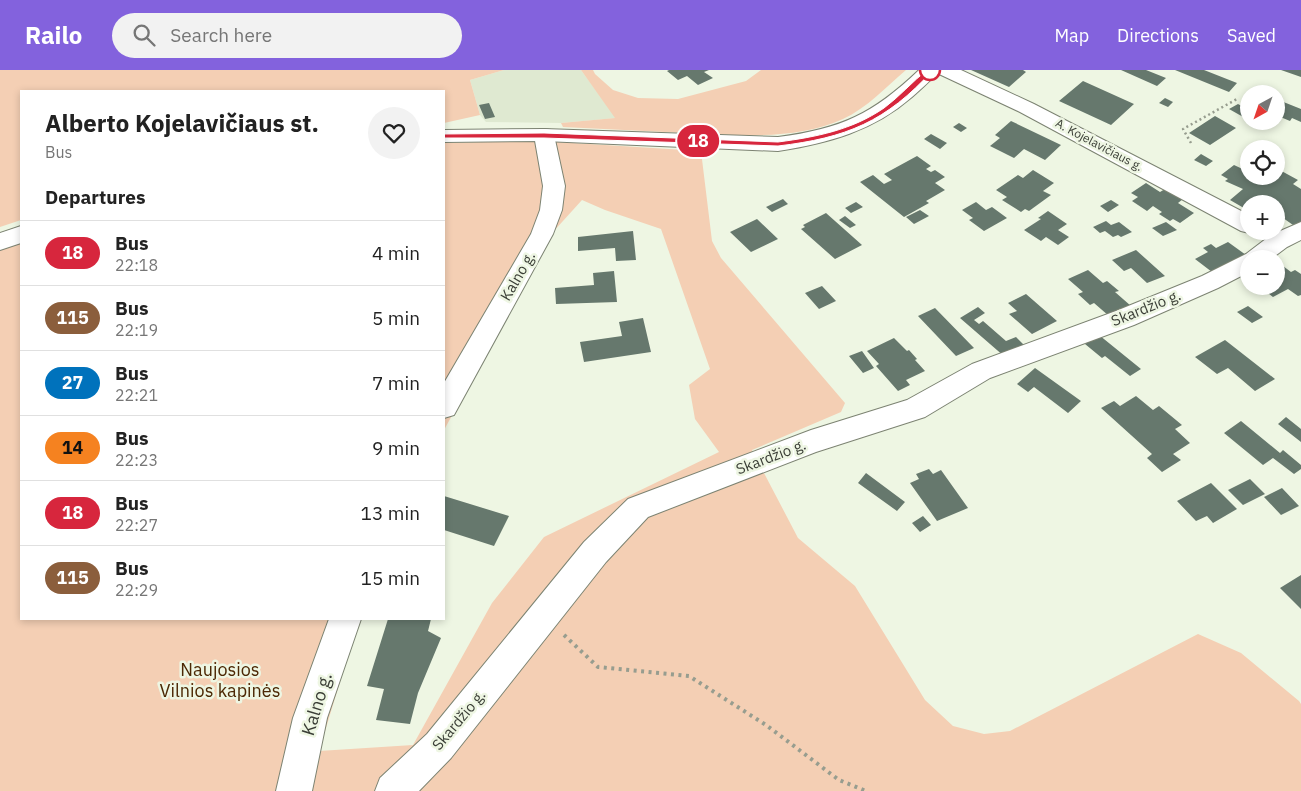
<!DOCTYPE html>
<html lang="en">
<head>
<meta charset="utf-8">
<style>
  body { margin:0; font-family:"IBM Plex Sans",sans-serif; background:#f2f2f2; color:#222; height:100vh; display:flex; flex-direction:column; font-size:19px; white-space:nowrap }
  * { box-sizing:border-box; margin:0 }
  p { font-size:16px; color:#767676 }
  .icon { flex:none; width:28px; height:28px; fill:none; stroke:currentColor; stroke-width:2; stroke-linecap:round; stroke-linejoin:round }
  .map { position:relative; flex:1; overflow:hidden }
  .drawer { position:absolute; left:20px; top:20px; width:425px; height:530px; display:flex; flex-direction:column; background:#fff; border-radius:0px; box-shadow:0 2px 8px #0003 }
  .drawer>* { flex:none }
  .badge { padding:0 10px; border-radius:16px; font-size:18px; line-height:32px }
  .needle { width:32px; rotate:220deg }
  .tools { position:absolute; left:1240px; top:15px; display:grid; gap:10px }
  .tools a { display:grid; place-items:center; width:45px; height:45px; border-radius:50%; background:#fff; box-shadow:0 2px 8px #0003; font-size:25px }
  .map>.badge { position:absolute; translate:-50% -50%; box-shadow:0 0 0 2px #fff }
  h2 { padding:0 25px; font-size:19px; line-height:45px }
  .round { display:grid; place-items:center; flex:none; width:52px; height:52px; border-radius:26px; background:#f2f2f2 }
  .head { display:flex; align-items:center; justify-content:space-between; height:85px; padding:0 25px }
  h1 { font-size:24px; font-weight:700; line-height:38px }
  ul { padding:0; list-style:none }
  li { display:flex; align-items:center; gap:15px; height:65px; padding:0 25px; border-top:1px solid #e0e0e0 }
  li div { flex:1 }
  li b { display:block; font-size:19px }
  li em { font-style:normal }
  li .badge { min-width:55px; font-weight:700; text-align:center }
  header { display:flex; align-items:center; gap:30px; box-sizing:border-box; height:70px; padding:0 25px; background:#8362dd; color:#fff }
  header strong { font-size:24px }
  nav { display:flex; gap:28px; margin-inline-start:auto; font-size:18px }
  .search { width:350px; height:45px; background:#f2f2f2; display:flex; align-items:center; gap:12px; box-sizing:border-box; padding:0 18px; border-radius:28px; color:#767676; font-size:19px }
  .map>svg:first-child { display:block }
</style>
</head>
<body>
<header>
<strong>Railo</strong>
<div class="search"><svg class="icon" aria-label="search" viewBox="0 0 24 24"><circle cx="10" cy="10" r="6"/><path d="M15 15l6 6"/></svg>Search here</div>
<nav><a>Map</a><a>Directions</a><a>Saved</a></nav>
</header>
<div class="map">
<svg width="1301" height="721" viewBox="0 0 1301 721">
  <rect width="100%" height="100%" fill="#eef6e3"/>
  <path fill="#dfe9d1" d="M504,0h77l35,48 -55,5 -75,-1 -6,-7 -10,-35z"/>
  <path fill="#f4cfb4" d="M0,0h504l-34,10 10,35 -36,8v-32h-423v129l-21,7z
    M581,0h12l2,4 18,16 25,8 40,1 68,-18 15,-11h145c-20,17 -39,38 -63,49 -49,22 -106,16 -158,14 -41,-2 -81,-4 -122,-6l-2,-4 54,-5z
    M482,72h75l144,9 11,90 9,17 124,145 -4,9 -89,38 46,88 57,48 70,114 28,26 31,8 26,-3 188,-97 43,19 58,48 2,3v87h-1301v-541l21,-7v376h338l-40,132 94,-6 79,-142 52,-66 175,-85 -24,-33 -6,-34 21,-16 -49,-140 -56,-19 -23,-10 -29,32 -109,198v-287z"/>
  <path fill="#66786d" d="M669,0h40l-5,2 9,6 -15,7 -11,-9 -9,4 -11,-9z
    M971,0h52l3,2 -17,15z
    M1121,0h25l20,8 -9,8z
    M1175,0h29l33,13 -8,9z
    M1281,0h20v7z
    M1083,11l51,23 -23,21 -52,-24z
    M1165,28l8,4 -5,5 -9,-4z
    M1276,29l25,10v13l-9,-4 -2,3 -12,-5 2,-3 -4,-1z
    M489,33l6,14 -10,2 -6,-14z
    M1238,34l11,6v5l-4,3 -16,-9z
    M1215,46l21,12 -26,17 -21,-12z
    M1011,51l50,24 -16,15 -21,-11 -10,9 -24,-12 10,-8 -5,-3z
    M959,53l8,5 -6,4 -8,-5z
    M931,64l16,9 -7,6 -16,-10z
    M1201,84l12,7 -7,5 -12,-6z
    M917,86l14,10 -5,3 5,3 4,-2 10,7 -10,6 10,7 -19,11 3,2 -25,14 -44,-35 13,-7 11,9 8,-4 -8,-6z
    M1234,95l15,7v4h27v-8l22,12 -5,4 8,5v33l-8,3 -17,-12v-9h-27v7l-19,-11 13,-11 -18,-8 3,-2 -7,-4z
    M1033,100l21,13 -11,8 8,4 -22,16 -4,-2 -4,3 -19,-12 5,-3 -11,-7 22,-15 5,3z
    M1146,113l14,9 5,-3 18,10 -5,4 16,10 -14,10 -7,-4 -3,2 -11,-7 3,-2 -9,-6 -6,5 -15,-10 6,-4 -7,-4z
    M783,129l5,5 -16,8 -6,-5z
    M1111,130l8,5 -11,7 -8,-6z
    M856,132l7,5 -12,6 -6,-5z
    M976,132l10,8 6,-3 15,11 -23,13 -15,-11 4,-2 -11,-8z
    M920,140l9,6 -15,8 -8,-7z
    M1048,141l19,13 -9,6 11,7 -11,8 -12,-8 -5,4 -17,-11 17,-11 -3,-1z
    M826,143l36,32 -27,14 -34,-30 4,-2 -2,-2z
    M845,146l11,9 -6,3 -11,-8z
    M757,149l21,20 -27,13 -21,-20z
    M1106,151l5,4 8,-3 13,10 -11,5 -3,-2 -5,2 -8,-6 -5,2 -7,-6z
    M1166,152l11,8 -14,6 -11,-8z
    M633,161l3,29 -20,1 -1,-13 -37,3v-14z
    M1228,172l18,13 -34,17 -17,-13 13,-7 -5,-4 8,-4 5,4z
    M1136,180l29,26 -18,7 -16,-15 -7,3 -12,-11z
    M1283,196l8,6 4,-2 6,4v21l-3,1 -10,-7 -15,8 -14,-11h17v-17z
    M1088,200l15,13 4,-2 12,10 -4,1 16,14 -22,10 -15,-13 -4,2 -12,-11 5,-2 -15,-13z
    M614,201l3,31 -61,2 -1,-16 39,-3 -1,-12z
    M822,216l14,15 -17,8 -14,-16z
    M1026,224l31,27 -25,13 -23,-20 8,-3 -9,-8z
    M1248,236l15,11 -11,6 -15,-11z
    M978,237l7,6 -11,7 5,4 4,-3 23,20 10,-4 10,10 -21,10 -45,-39z
    M935,238l39,40 -18,8 -38,-40z
    M643,248l8,34 -67,10 -4,-20 42,-6 -3,-14z
    M1099,265l42,34 -11,7 -25,-20 -3,2 -17,-14z
    M894,268l13,13 2,-1 8,9 -2,1 10,11 -19,9 4,5 -12,6 -22,-25 3,-2 -12,-13z
    M1225,270l50,39 -20,12 -27,-23 -11,6 -22,-17z
    M862,281l12,17 -11,5 -14,-17z
    M1035,298l46,33 -13,12 -34,-26 -6,5 -11,-8z
    M1136,326l17,14 6,-4 23,19 -7,4 15,14 -17,11 8,6 -19,12 -15,-14 5,-4 -51,-46 13,-7 6,5z
    M1286,347l15,12v13l-23,-18z
    M1241,351l39,32 3,-3 18,15v4l-7,5 -21,-16 -10,7 -39,-32z
    M929,399l4,5 8,-4 27,38 -31,13 -27,-38 9,-4 -3,-5z
    M866,403l39,29 -8,9 -39,-28z
    M1250,409l15,15 -22,11 -15,-15z
    M1211,413l26,26 -24,14 -6,-7 -11,5 -19,-20z
    M1282,418l17,18 -18,9 -17,-18z
    M444,426l65,20 -15,30 -50,-16z
    M923,446l8,9 -11,7 -8,-9z
    M1301,505v34l-21,-21z
    M388,549h43l-3,12 13,7 -23,55 -8,31 -34,-4 8,-31 -17,-3z"/>
  <g fill="none" stroke-linecap="round" stroke-linejoin="round">
    <defs>
      <path id="minor" d="M937,0h24l73,34 215,111v16h6l-6,2 -8,-2 -221,-119 -81,-38z
        M544,59l7,1 3,5 11,51 -3,24 -9,24 -99,181 -10,3v-35l87,-149 9,-24 3,-24 -9,-51 3,-5z
        M1301,152v18l-14,7 -16,12h-22v13l-31,16 -84,37 -144,53 -65,39 -109,35 -168,65 -42,45 -155,196 -32,33h-44l5,-13 47,-44 157,-192 44,-43 183,-69 96,-30 65,-36 144,-53 86,-35 44,-22 25,-19z
        M329,549h32l-34,99 -15,73h-36l17,-73z"/>
      <path id="major" d="M919,0h20c-7,10 -18,19 -27,27 -39,34 -83,46 -134,54l-234,-10 -100,1v-12l100,-1 234,8c63,-8 95,-23 141,-67z
        M21,156v17l-21,7v-17z"/>
    </defs>
    <use href="#minor" stroke="#7c8372" stroke-width="2"/>
    <use href="#major" stroke="#7c8372" stroke-width="2"/>
    <path stroke="#979d8f" stroke-width="2.5" stroke-dasharray="2 3" stroke-linecap="butt" d="M1191,73l-8,-14 54,-30"/>
    <path stroke="#979d8f" stroke-width="4" stroke-dasharray="3 4.5" stroke-linecap="butt" d="M564,565l34,32 91,9 77,49 73,55 27,11"/>
    <use href="#minor" fill="#fff" fill-rule="evenodd"/>
    <use href="#major" fill="#fff" fill-rule="evenodd"/>
  </g>
  <path fill="#d7263d" stroke="#fff" d="M927,0h6c-47,52 -87,68 -155,76l-234,-8h-100l-4,-2 4,-2 100,-1 234,9c38,-5 74,-12 106,-34 15,-11 29,-27 43,-38z"/>
  <circle fill="#fff" stroke="#d7263d" stroke-width="2.5" cx="930" cy="0" r="10"/>
  <g text-anchor="middle" stroke-width="5" stroke-linejoin="round" paint-order="stroke">
    <g font-size="12" fill="#3a3e36" stroke="#eef6e3">
      <text transform="translate(1099 75) rotate(28)" y="4">A. Kojelavičiaus g.</text>
    </g>
    <g font-size="15" fill="#3a3e36" stroke="#eef6e3">
      <text transform="translate(518 206) rotate(-60)" y="5">Kalno g.</text>
      <text transform="translate(1146 238) rotate(-22)" y="5">Skardžio g.</text>
      <text transform="translate(771 387) rotate(-21)" y="5">Skardžio g.</text>
      <text transform="translate(459 650) rotate(-50)" y="5">Skardžio g.</text>
    </g>
    <g font-size="18" fill="#4c2804" stroke="#eef6e3">
      <text x="220" y="606">Naujosios<tspan x="220" dy="21">Vilnios kapinės</tspan></text>
    </g>
    <g font-size="18" fill="#3a3e36" stroke="#eef6e3">
      <text transform="translate(317 634) rotate(-73)" y="6">Kalno g.</text>
    </g>
  </g>
</svg>
<div class="tools">
<a><svg class="needle" viewBox="-14 -14 28 28"><path d="M0-13l5 13h-10z" fill="#e53935"/><path d="M0 13l5-13h-10z" fill="#767676"/></svg></a>
<a><svg class="icon" aria-label="locate" viewBox="0 0 24 24"><circle cx="12" cy="12" r="6"/><path d="M12 2v4M12 18v4M2 12h4M18 12h4"/></svg></a>
<a>+</a>
<a>−</a>
</div>
<b class="badge" style="left:698px;top:71px;background:#d7263d;color:#fff">18</b>
<section class="drawer">
<div class="head"><div><h1>Alberto Kojelavičiaus st.</h1><p>Bus</p></div><a class="round"><svg class="icon" aria-label="heart" viewBox="0 0 24 24"><path d="M12 20l-8-8c-3-5 5-10 8-4 3-6 11-1 8 4z"/></svg></a></div>
<h2>Departures</h2>
<ul>
<li><span class="badge" style="background:#d7263d;color:#fff">18</span><div><b>Bus</b><p>22:18</p></div><em>4 min</em></li>
<li><span class="badge" style="background:#8b5e3c;color:#fff">115</span><div><b>Bus</b><p>22:19</p></div><em>5 min</em></li>
<li><span class="badge" style="background:#0072bc;color:#fff">27</span><div><b>Bus</b><p>22:21</p></div><em>7 min</em></li>
<li><span class="badge" style="background:#f58220;color:#111">14</span><div><b>Bus</b><p>22:23</p></div><em>9 min</em></li>
<li><span class="badge" style="background:#d7263d;color:#fff">18</span><div><b>Bus</b><p>22:27</p></div><em>13 min</em></li>
<li><span class="badge" style="background:#8b5e3c;color:#fff">115</span><div><b>Bus</b><p>22:29</p></div><em>15 min</em></li>
</ul>
</section>
</div>
</body>
</html>
